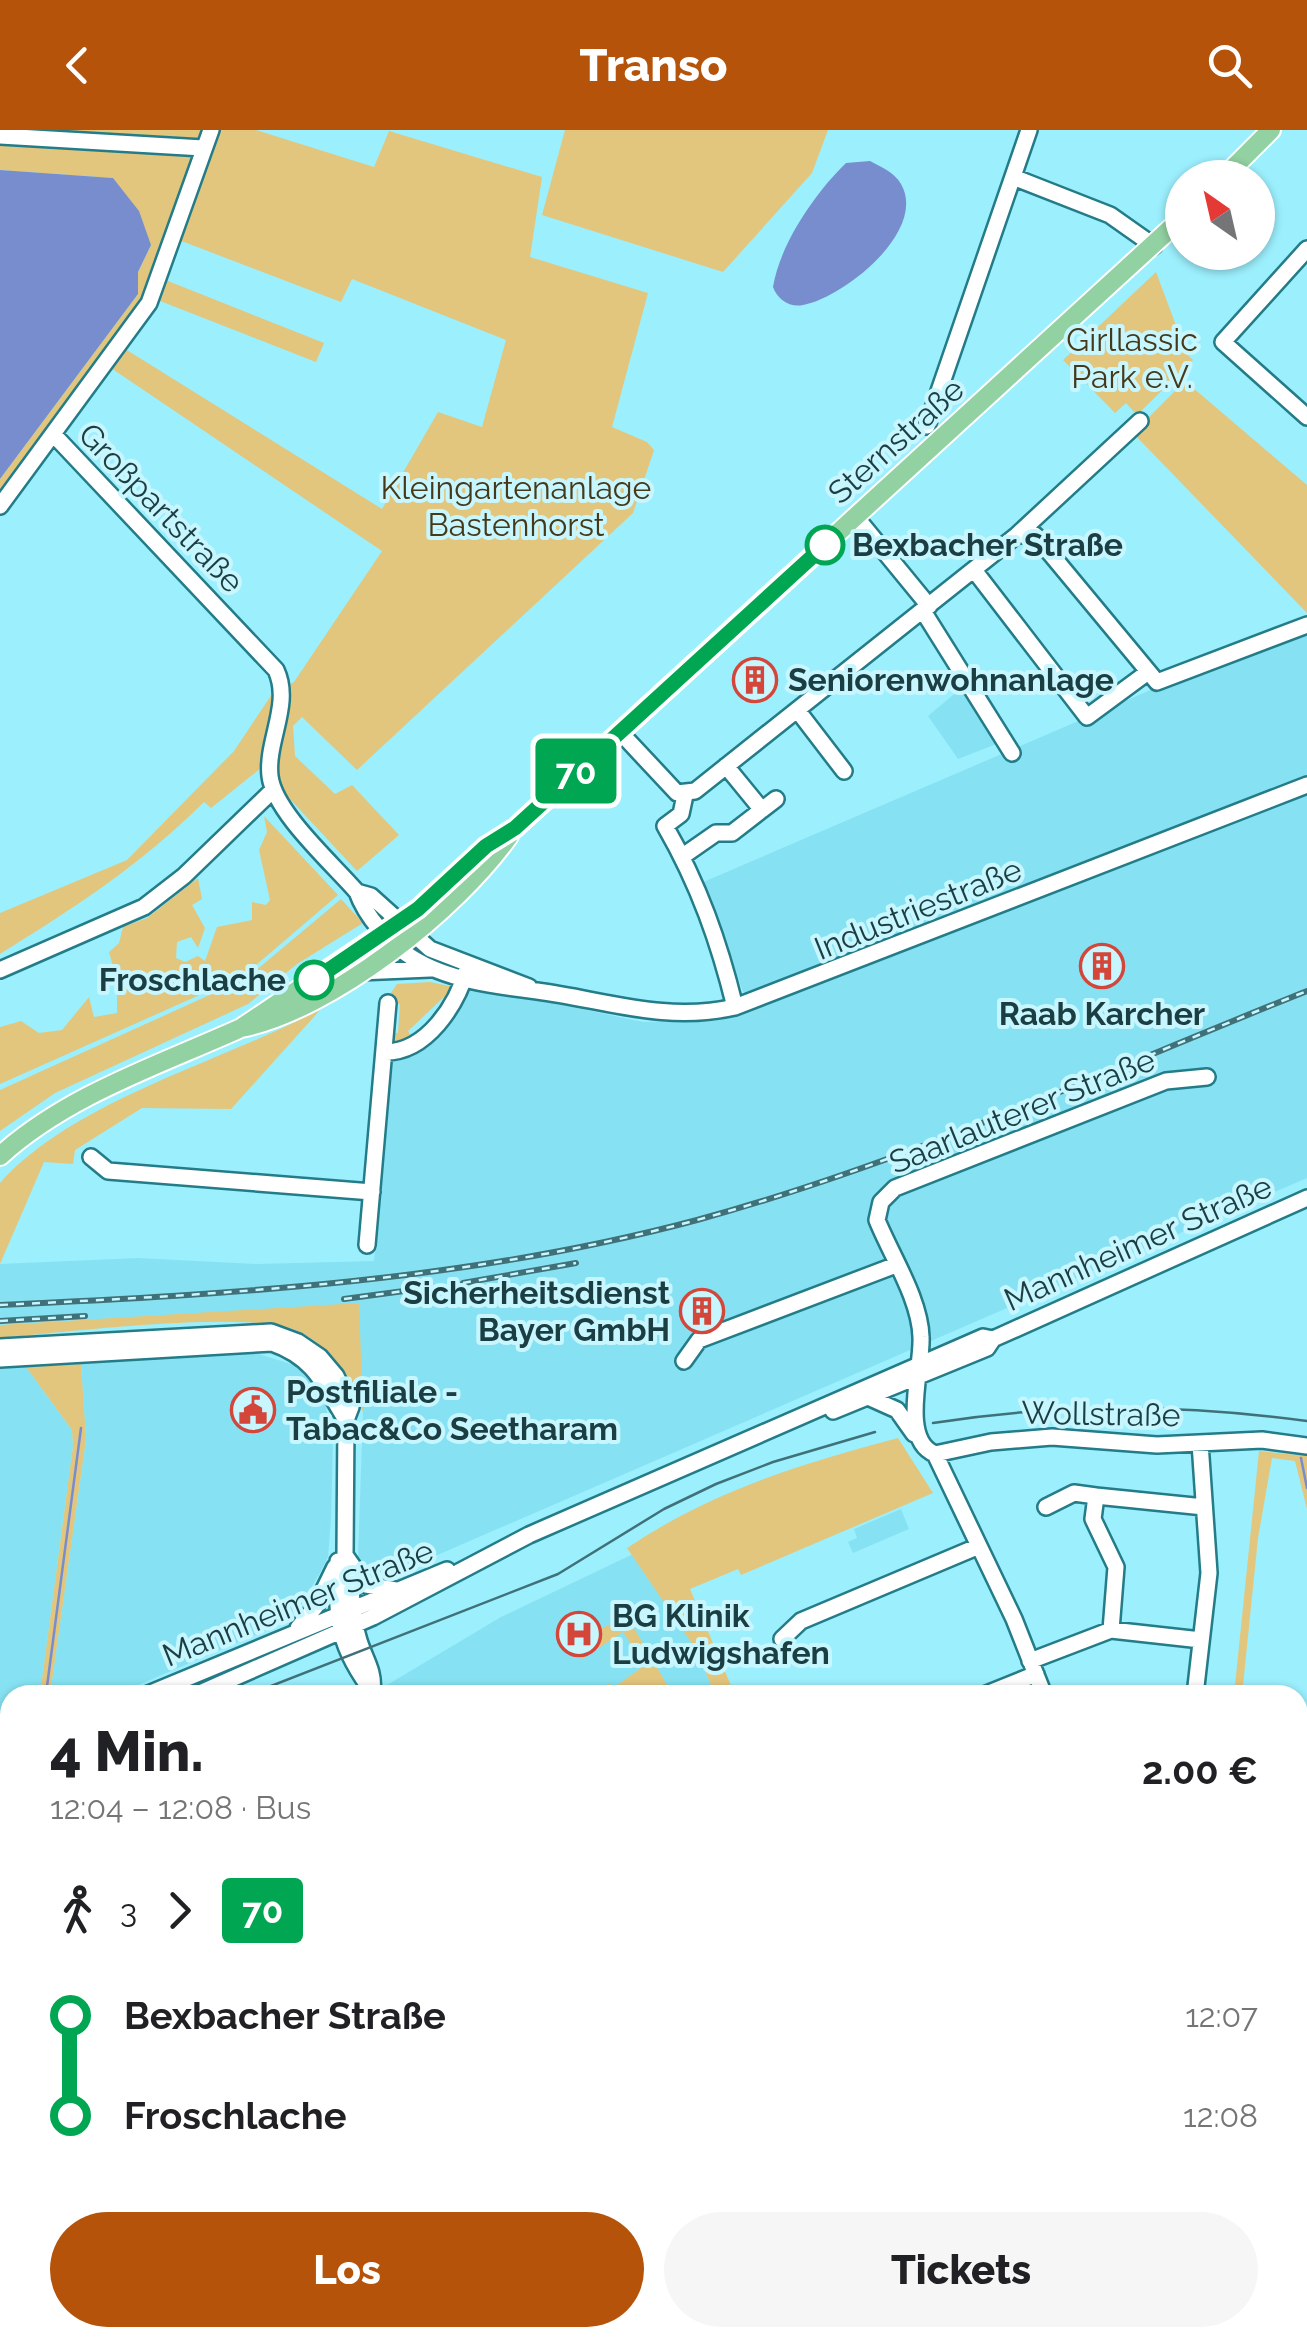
<!DOCTYPE html>
<html lang="de">
<head>
<meta charset="utf-8">
<style>
  body { margin:0; font-family:Raleway,sans-serif; background:#f6f6f6; color:#202124; height:100vh; display:flex; flex-direction:column; font-size:38px; white-space:nowrap }
  * { box-sizing:border-box; margin:0 }
  p { font-size:32px; color:#757577 }
  .icon { flex:none; width:55px; height:55px; fill:none; stroke:currentColor; stroke-width:2; stroke-linecap:round; stroke-linejoin:round }
  .map { position:relative; flex:1; overflow:hidden }
  .panel { position:absolute; left:0px; top:1555px; width:1308px; height:662px; display:flex; flex-direction:column; background:#fff; border-radius:30px 30px 0 0; box-shadow:0 2px 8px #0004 }
  .panel>* { flex:none }
  .badge { padding:0 20px; border-radius:8px; font-size:35px; line-height:65px }
  .needle { width:65px; rotate:326deg }
  .fabs { position:absolute; left:1165px; top:30px; display:grid; gap:20px }
  .fabs a { display:grid; place-items:center; width:110px; height:110px; border-radius:50%; background:#fff; box-shadow:0 2px 8px #0004; font-size:50px }
  .map>.badge { position:absolute; translate:-50% -50%; box-shadow:0 0 0 5px #fff }
  .legs { display:flex; align-items:center; gap:15px; height:110px; padding:0 50px; font-size:32px }
  .legs p { margin-inline-start:auto }
  .head { display:flex; align-items:center; justify-content:space-between; height:170px; padding:0 50px }
  h1 { font-size:55px; font-weight:800; line-height:75px }
  .cta { display:flex; gap:20px; margin-top:auto; padding:20px 50px }
  .cta a { flex:1; height:115px; border-radius:60px; background:#b45309; color:#fff; font-size:40px; font-weight:800; line-height:115px; text-align:center }
  .cta a+a { background:#f6f6f6; color:#202124 }
  ul { padding:0 50px; list-style:none }
  li { display:flex; align-items:center; gap:35px; height:100px; font-size:38px }
  li i { display:grid; place-items:center; width:15px; height:100%; margin:0 12px; background:currentColor }
  li i::after { content:''; width:25px; height:25px; margin:-12px; border:8px solid; border-radius:50%; background:#fff }
  li p { margin-inline-start:auto }
  li:first-child i { background:linear-gradient(#0000 50%,currentColor 0) }
  li:last-child i { background:linear-gradient(currentColor 50%,#0000 0) }
  header { display:flex; justify-content:space-between; align-items:center; height:130px; padding:0 50px; background:#b45309; color:#fff; font-size:45px; font-weight:800 }
  .map>svg:first-child { display:block }
</style>
</head>
<body>
<header><svg class="icon" aria-label="back" viewBox="0 0 24 24"><path d="M15 5l-7 7 7 7"/></svg>Transo<svg class="icon" aria-label="search" viewBox="0 0 24 24"><circle cx="10" cy="10" r="6"/><path d="M15 15l6 6"/></svg></header>
<div class="map">
<svg width="1307" height="2217" viewBox="0 0 1307 2217">
  <rect width="100%" height="100%" fill="#9ceffd"/>
  <path fill="#86e2f2" d="M1307,493v555l-918,398 -15,-3 -16,-16 5,-144 -5,-109 -358,21v-61l138,-6 119,6 117,-3 18,-201 50,-31 19,-22 7,-22 175,37 72,-1 29,-27 -43,-111z
    M965,555l34,58 -41,16 -30,-43z
    M252,1222l42,13 23,22 8,16 8,35 -2,81 -3,38 -7,14 -20,34 -25,21 -161,69h-65l36,-256 -5,-75z
    M26,1237l46,63 1,16 -33,249h-30v45l-10,5v-376z
    M901,1379l8,20 -56,24 -5,-11 9,-4 -3,-9z
    M633,1424l64,97 18,44h-324l-4,-10 114,-68z
    M10,1695v277l-10,4v-277z"/>
  <path fill="#e2c67d" d="M0,0h256l118,37 15,-36 153,46 -12,80 118,36 -36,134 35,15 7,8 -21,63 -276,257 -55,-53 -9,9 2,30 40,38 17,-9 47,50 -42,36 -96,-103 -50,40 -7,-6c-65,64 -127,104 -204,152v-41l127,-53 107,-109 40,-60 20,-9 88,-131 -274,-185 14,-19 260,162 56,-97 44,15 24,-87 -154,-61 -11,23 -170,-65 -25,65 -146,198v-21l138,-185v-22l13,-27 -38,-67 -113,-8z
    M565,0h263l-16,43 -89,99 -181,-57z
    M1156,142l24,64 -5,7 18,17 -56,55 -11,-12 -11,10 -52,-53z
    M163,149l161,64 -8,19 -161,-63z
    M1185,251l122,104v128l-174,-180z
    M264,686l74,79 -82,70 -34,20 -222,99v-57l21,-6 18,12 23,-3 27,-33 5,20 23,-4v-32l-8,-29 10,-9 4,-16 24,-9 51,-40 4,21 -10,6 13,23 -7,20 -7,-11 -14,5 -1,16 9,4 13,-6 7,5 12,-34 35,-7v-18l14,3 4,-5 -11,-50 8,-18z
    M341,769l22,24 -66,41 -49,40 -193,89 -55,38v-41l247,-112z
    M430,852l23,5 -4,13 -5,-3 -36,34 4,7 -20,5 -2,-10h8l2,-29 -14,-4 11,-16z
    M321,879l-90,100 -89,-1 -67,42 -2,14 -29,-2 -44,102v-81c74,-83 222,-121 321,-174z
    M359,1173l4,109c-14,-34 -30,-64 -65,-81 -45,-22 -239,2 -298,7v-13z
    M81,1234l5,75 -36,256h-10l33,-249 -1,-16 -46,-63z
    M898,1308l35,55 -192,82 -3,-6 -48,20 45,106h-20l-18,-44 -70,-103c85,-57 173,-84 271,-110z
    M1259,1321l48,5v53l-12,-48 -23,-3 -14,80 -16,157h-8z
    M627,1486l46,79h-65l-5,-7 6,-5 4,5 32,-23 -22,-33 -41,27 -8,-17z
    M1307,1602v299h-9v-298z
    M10,1972v176h-5v49l-5,20v-241z
    M1307,2205v12h-174l165,-9z
    M737,2208h102l3,9h-86l-18,-4z"/>
  <path fill="#788dcd" d="M870,31c11,6 24,11 31,23 27,47 -58,114 -98,121 -13,3 -26,-6 -30,-18 7,-43 42,-94 73,-124z
    M0,40l113,8 26,33 12,34 -13,27v22l-138,185z"/>
  <g fill="none" stroke-linecap="round" stroke-linejoin="round">
    <path stroke="#788dcd" stroke-width="2.5" d="M1301,1328l6,30
      M46,1564l35,-266
      M371,2217l1,-9"/>
    <defs>
      <path id="minor" d="M0,6l203,12
        M1013,47l97,38 44,31
        M1307,119l-84,93 84,75
        M927,296l102,-296
        M54,305l222,235c16,34 -10,71 -6,106 4,36 63,88 87,116 9,25 32,51 54,65 36,23 84,29 126,34 68,9 128,32 198,16l572,-222
        M0,376l149,-203 62,-173
        M856,387l73,89
        M1017,405l123,-114
        M974,440l113,147 61,-45
        M923,481l89,142
        M798,581l46,60
        M620,602l57,61 18,-2 322,-256h18l122,147 150,-57
        M726,636l36,44
        M685,665l-4,19 -16,12c34,59 54,116 70,181
        M683,726l33,-23h16l44,-34
        M357,762l14,4 59,53 99,38
        M0,840l144,-63 40,-31 89,-86
        M359,842l71,-3
        M384,922c43,1 73,-48 83,-83
        M1207,947l-41,4 -271,107 -14,14 -4,18c14,35 43,79 44,117 2,30 -22,103 14,117l56,-12 61,-5 105,8 105,-5 45,6
        M91,1027l17,14 264,21
        M367,1115l21,-242
        M0,1217l271,-15 27,10 22,15 16,19 15,31 -5,13 -1,135 21,30 30,5
        M0,1229l272,-16c43,15 52,42 74,77
        M684,1231l15,-21 197,-75
        M868,1267l29,13 17,24
        M833,1281l154,-63 6,-9 314,-141
        M935,1324l79,165 30,76
        M1046,1377l28,-14 22,3
        M338,1431c-2,61 0,86 37,134
        M351,1435c0,25 0,49 7,72 5,20 17,33 14,54
        M298,1498l18,-22 19,-39
        M1111,1500l5,-63 -23,-48 3,-23 108,11
        M782,1509l19,-18 178,-75
        M1030,1531l81,-31 90,10
        M146,1565l301,-125
        M195,1565l178,-78 156,-82 454,-198 10,2
        M984,1565l52,-21
        M1195,1565l14,-122 -9,-130
        M0,1628l10,-4
        M0,1651l10,-4"/>
      <path id="major" d="M1223,48l48,-48
        M241,898l177,-119 68,-62 29,-19 667,-610
        M0,1026c67,-61 159,-91 241,-128 90,-18 215,-117 268,-192"/>
    </defs>
    <use href="#minor" stroke="#237c88" stroke-width="20"/>
    <use href="#major" stroke="#fff" stroke-width="22"/>
    <use href="#minor" stroke="#fff" stroke-width="15"/>
    <use href="#major" stroke="#92d1a1" stroke-width="18"/>
    <path stroke="#407178" stroke-width="2.5" d="M933,1293c126,-20 248,-19 374,-2
      M248,1565l310,-121 106,-65 52,-25 57,-22 102,-30
      M0,1642l10,-4"/>
    <defs>
      <path id="rail" d="M463,1153l113,-20
        M344,1169l75,-10
        M0,1175c235,-11 469,-24 697,-85 209,-57 409,-149 610,-229
        M0,1191l85,-5"/>
    </defs>
    <use href="#rail" stroke="#407178" stroke-width="6"/>
    <use href="#rail" stroke="#c7f6ff" stroke-width="2.5" stroke-dasharray="8" stroke-linecap="butt"/>
  </g>
  <g fill="none" stroke-linecap="round" stroke-linejoin="round">
    <defs>
      <path id="line-1" d="M314,850l104,-71 68,-63 29,-18 310,-283"/>
    </defs>
    <use href="#line-1" stroke="#fff" stroke-width="22"/>
    <use href="#line-1" stroke="#00a651" stroke-width="15"/>
  </g>
  <defs>
    <symbol id="building-ring" viewBox="-11 -11 22 22"><circle r="9.5" fill="#c7f6ff" stroke="#d44639" stroke-width="1.5"/><path d="M-4-6H4V6H1V3H-1V6H-4ZM-2.5-4.3h1.7v1.8h-1.7ZM.8-4.3h1.7v1.8H.8ZM-2.5-1h1.7V.8h-1.7ZM.8-1h1.7V.8H.8Z" fill="#d44639"/></symbol>
    <symbol id="civic-ring" viewBox="-11 -11 22 22"><circle r="9.5" fill="#c7f6ff" stroke="#d44639" stroke-width="1.5"/><path d="M-.6-6.5H3V-4.5H.6V-3L4-1V1h2V6H-6V1h2V-1L-.6-3ZM-1.2 2.5V6h2.4V2.5Z" fill="#d44639"/></symbol>
    <symbol id="hospital-ring" viewBox="-11 -11 22 22"><circle r="9.5" fill="#c7f6ff" stroke="#d44639" stroke-width="1.5"/><path d="M-5-5h3v3.5h4V-5h3V5h-3V1.5h-4V5h-3Z" fill="#d44639"/></symbol>
  </defs>
  <g fill-rule="evenodd">
    <use href="#building-ring" x="730" y="525" width="50" height="50"/>
    <use href="#building-ring" x="1077" y="811" width="50" height="50"/>
    <use href="#building-ring" x="677" y="1156" width="50" height="50"/>
    <use href="#civic-ring" x="228" y="1255" width="50" height="50"/>
    <use href="#hospital-ring" x="554" y="1479" width="50" height="50"/>
  </g>
  <g fill="#fff" stroke="#00a651" stroke-width="5">
    <circle cx="825" cy="415" r="18"/>
    <circle cx="314" cy="850" r="18"/>
  </g>
  <g text-anchor="middle" stroke-width="8" stroke-linejoin="round" paint-order="stroke">
    <g font-size="32" fill="#453919" stroke="#c7f6ff">
      <text x="1132" y="221">Girllassic<tspan x="1132" dy="37">Park e.V.</tspan></text>
      <text x="516" y="369">Kleingartenanlage<tspan x="516" dy="37">Bastenhorst</tspan></text>
    </g>
    <g font-size="32" fill="#1b3e43" stroke="#c7f6ff">
      <text transform="translate(896 311) rotate(-42)" y="11">Sternstraße</text>
      <text transform="translate(161 378) rotate(46)" y="11">Großpartstraße</text>
      <text transform="translate(918 779) rotate(-22)" y="11">Industriestraße</text>
      <text transform="translate(1022 981) rotate(-22)" y="11">Saarlauterer Straße</text>
      <text transform="translate(1138 1113) rotate(-24)" y="11">Mannheimer Straße</text>
      <text transform="translate(1101 1284) rotate(1)" y="11">Wollstraße</text>
      <text transform="translate(298 1473) rotate(-22)" y="11">Mannheimer Straße</text>
    </g>
    <g font-size="32" font-weight="bold" fill="#1b3e43" stroke="#c7f6ff" text-anchor="start">
      <text x="852" y="426">Bexbacher Straße</text>
      <text x="286" y="861" text-anchor="end">Froschlache</text>
    </g>
    <g font-size="32" font-weight="bold" fill="#1b3e43" stroke="#c7f6ff" text-anchor="start">
      <text x="788" y="561">Seniorenwohnanlage</text>
      <text x="1102" y="895" text-anchor="middle">Raab Karcher</text>
      <text x="670" y="1174" text-anchor="end">Sicherheitsdienst<tspan x="670" dy="37">Bayer GmbH</tspan></text>
      <text x="286" y="1273">Postfiliale -<tspan x="286" dy="37">Tabac&amp;Co Seetharam</tspan></text>
      <text x="612" y="1497">BG Klinik<tspan x="612" dy="37">Ludwigshafen</tspan></text>
    </g>
  </g>
</svg>
<div class="fabs">
<a><svg class="needle" viewBox="-14 -14 28 28"><path d="M0-13l5 13h-10z" fill="#e53935"/><path d="M0 13l5-13h-10z" fill="#757577"/></svg></a>
</div>
<b class="badge" style="left:576px;top:641px;background:#00a651;color:#fff">70</b>
<section class="panel">
<div class="head"><div><h1>4 Min.</h1><p>12:04 – 12:08 · Bus</p></div><b>2.00 €</b></div>
<div class="legs"><svg class="icon" aria-label="walk" viewBox="0 0 24 24"><circle cx="13" cy="4" r="2"/><path d="M13 8l-2 6 4 7M11 14l-3 7M7 12l3-4h3l4 4"/></svg>3<svg class="icon" aria-label="forward" viewBox="0 0 24 24"><path d="M9 5l7 7-7 7"/></svg><b class="badge" style="background:#00a651;color:#fff">70</b></div>
<ul>
<li><i style="color:#00a651"></i><b>Bexbacher Straße</b><p>12:07</p></li>
<li><i style="color:#00a651"></i><b>Froschlache</b><p>12:08</p></li>
</ul>
<div class="cta"><a>Los</a><a>Tickets</a></div>
</section>
</div>
</body>
</html>
